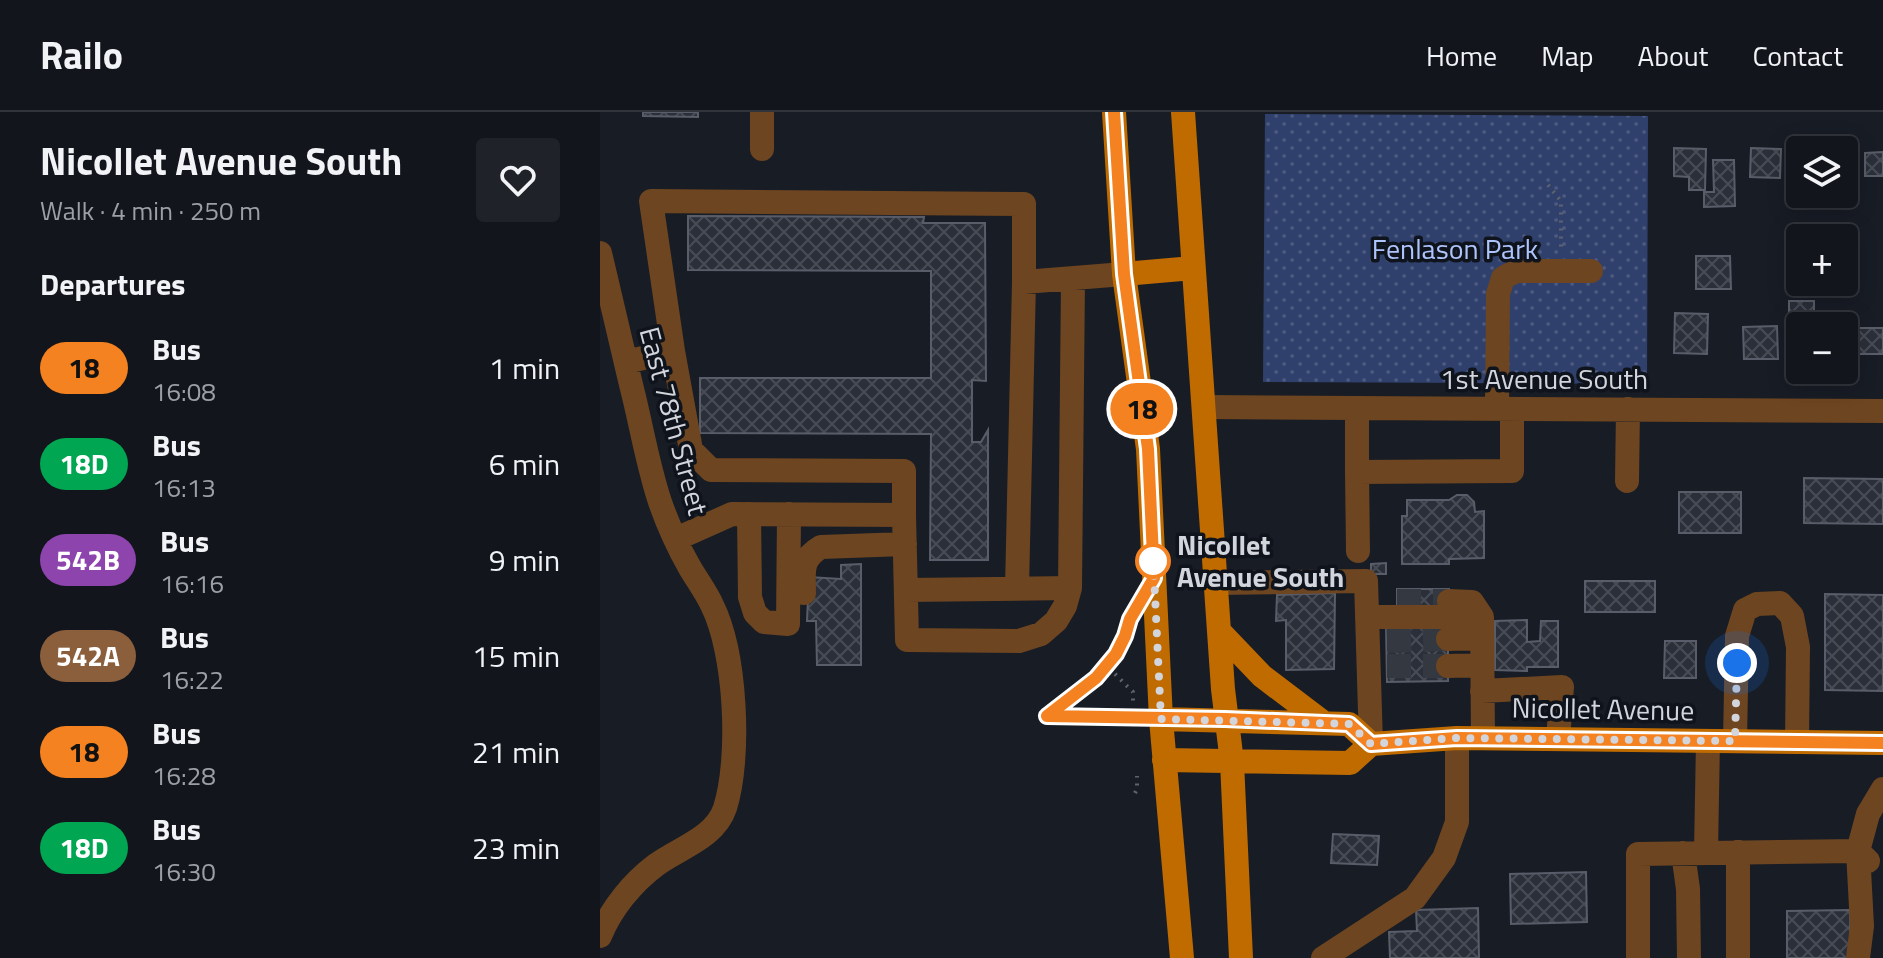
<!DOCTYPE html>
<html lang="en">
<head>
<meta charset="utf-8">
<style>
  body { margin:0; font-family:"Titillium Web",sans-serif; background:#1f2229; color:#f1f3f6; height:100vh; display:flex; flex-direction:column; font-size:30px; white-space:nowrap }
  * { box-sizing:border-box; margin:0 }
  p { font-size:26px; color:#9c9fa3 }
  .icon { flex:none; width:44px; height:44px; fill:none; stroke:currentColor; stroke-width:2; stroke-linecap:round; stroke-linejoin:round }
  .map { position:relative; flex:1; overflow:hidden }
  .details { display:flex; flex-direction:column; background:#12151c; width:600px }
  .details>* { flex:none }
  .badge { padding:0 16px; border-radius:26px; font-size:28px; line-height:52px }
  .tools { position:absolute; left:1186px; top:24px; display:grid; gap:16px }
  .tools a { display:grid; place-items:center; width:72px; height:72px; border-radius:8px; background:#12151c; box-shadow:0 4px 20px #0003,0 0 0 2px #31343b; font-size:40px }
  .you { position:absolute; width:40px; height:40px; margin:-20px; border:6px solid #fff; border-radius:50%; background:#1a73e8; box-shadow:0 0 0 12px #1a73e833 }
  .map>.badge { position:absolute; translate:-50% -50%; box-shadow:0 0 0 4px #fff }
  h2 { padding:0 40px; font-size:30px; line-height:72px }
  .round { display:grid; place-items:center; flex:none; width:84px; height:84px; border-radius:8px; background:#1f2229 }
  .headline { display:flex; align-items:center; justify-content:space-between; height:136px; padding:0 40px }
  h1 { font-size:38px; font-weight:700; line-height:60px }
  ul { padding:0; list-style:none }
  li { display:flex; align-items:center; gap:24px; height:96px; padding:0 40px }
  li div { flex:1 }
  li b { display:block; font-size:30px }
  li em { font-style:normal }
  li .badge { min-width:88px; font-weight:700; text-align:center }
  header { display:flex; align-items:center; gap:48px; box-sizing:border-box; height:112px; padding:0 40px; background:#12151c; border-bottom:2px solid #31343b }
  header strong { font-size:38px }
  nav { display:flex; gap:44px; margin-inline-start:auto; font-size:28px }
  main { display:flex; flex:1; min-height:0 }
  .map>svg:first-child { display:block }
</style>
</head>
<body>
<header>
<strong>Railo</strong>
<nav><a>Home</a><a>Map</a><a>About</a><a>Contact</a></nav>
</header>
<main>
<section class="details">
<div class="headline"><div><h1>Nicollet Avenue South</h1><p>Walk · 4 min · 250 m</p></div><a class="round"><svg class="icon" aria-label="heart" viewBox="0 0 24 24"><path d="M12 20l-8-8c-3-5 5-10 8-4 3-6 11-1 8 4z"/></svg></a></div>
<h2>Departures</h2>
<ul>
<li><span class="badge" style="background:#f58220;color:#111">18</span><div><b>Bus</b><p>16:08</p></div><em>1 min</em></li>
<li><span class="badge" style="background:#00a651;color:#fff">18D</span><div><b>Bus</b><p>16:13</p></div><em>6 min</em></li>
<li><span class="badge" style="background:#8e44ad;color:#fff">542B</span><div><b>Bus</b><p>16:16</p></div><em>9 min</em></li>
<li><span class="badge" style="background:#8b5e3c;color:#fff">542A</span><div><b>Bus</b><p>16:22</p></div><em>15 min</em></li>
<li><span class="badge" style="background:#f58220;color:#111">18</span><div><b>Bus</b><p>16:28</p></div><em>21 min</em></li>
<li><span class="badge" style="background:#00a651;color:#fff">18D</span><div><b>Bus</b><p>16:30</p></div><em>23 min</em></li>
</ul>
</section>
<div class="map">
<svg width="1283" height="846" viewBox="0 0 1283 846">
  <defs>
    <pattern id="park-dots" width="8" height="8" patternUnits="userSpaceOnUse" patternTransform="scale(2)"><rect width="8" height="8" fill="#30406d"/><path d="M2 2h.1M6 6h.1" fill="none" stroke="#4d5b81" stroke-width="1.8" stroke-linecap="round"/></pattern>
    <pattern id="building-cross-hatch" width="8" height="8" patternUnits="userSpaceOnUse" patternTransform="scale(2)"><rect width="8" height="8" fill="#2a2f39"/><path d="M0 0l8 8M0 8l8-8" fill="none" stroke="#484c55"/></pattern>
  </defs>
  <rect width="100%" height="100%" fill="#181c25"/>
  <path fill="url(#park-dots)" d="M665,2l383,2 -1,268 -384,-2z"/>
  <path fill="url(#building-cross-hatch)" stroke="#595d69" stroke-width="2" d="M43,0h55v5l-55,-1z
    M1074,36l32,1 -1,41h-16v-13l-15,-1z
    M1151,36l30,1 -1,29 -30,-1z
    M1244,39h14l-1,36 -13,-1z
    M1283,40v24h-18v-23z
    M1188,44h12v20h-12z
    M1113,48h21l1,46 -31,1v-15h10z
    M88,104l236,1 -1,6h62l1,158 -14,-1v62h9l7,-12v130h-58l1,-126 -231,-1v-55h231v-107l-243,-1z
    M1096,144h34l1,33h-35z
    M1189,189h25v25l-25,2z
    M1075,201l33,1 -1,40 -33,-1z
    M1177,214l1,33h-34l-1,-32z
    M1244,216h39v26h-39z
    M1204,366l79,1v45l-79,-1z
    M1079,380h62v41h-62z
    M857,383h10l7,7 1,10 9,-1v47l-35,1v5h-47v-48h5v-16h42z
    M786,451v11h-15v-10z
    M261,452v101h-44l-1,-44h-9l2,-44 32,2v-14z
    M985,469h70v31h-70z
    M797,477h52l-1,23h-51z
    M735,481l-1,76 -48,1v-50l-10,1 1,-26z
    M1225,482l58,1v96l-58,-1z
    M927,508v22l13,-1 1,-20h17v46h-31v4l-32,-1v-49z
    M786,514h62v55l-61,1z
    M1065,529h31v37h-32z
    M733,722l46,2 -2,29 -46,-2z
    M986,760l1,50 -76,2 -1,-50z
    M878,796l1,50h-89l-1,-26 28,-1 -1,-21z
    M1250,798l1,48h-64v-47z"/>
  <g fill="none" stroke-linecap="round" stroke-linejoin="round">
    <path stroke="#343840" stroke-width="24" stroke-dasharray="24 12" stroke-linecap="butt" d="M797,489h52
      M787,529l61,-2
      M787,554h61"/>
    <path stroke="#60636c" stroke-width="4" stroke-dasharray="2 6" stroke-linecap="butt" d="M948,73l13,16v49
      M515,562l18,18v10
      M535,681l2,-4v-13"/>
    <path stroke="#6d4520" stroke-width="24" d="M162,0v37
      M0,141c12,50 23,99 35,148 8,34 14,68 25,101 8,23 18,45 30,66 7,12 16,24 22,37 24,48 29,152 13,203 -10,30 -46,40 -69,57 -24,18 -45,44 -56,71
      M73,239l18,99 20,20 193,1v44
      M26,250l47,-11 -22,-150 373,3v78l100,-8
      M604,295l679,4
      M757,296v64l155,-1v-62
      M897,297l1,-115 5,-16 13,-7h75
      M757,360l1,79
      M1027,369l1,-72
      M149,402l1,83 5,16 9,9 24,2 1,-110
      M76,427l56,-25 172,1 3,125 112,1 22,-7 15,-13 9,-15 5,-18 3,-309
      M616,471l150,-2 5,163
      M417,476l7,-306
      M306,478l164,-2
      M204,481c0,-21 -4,-34 17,-46l84,-3
      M849,489l23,1 10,15 1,121
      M767,505h105
      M848,527l34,-1
      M848,554l34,-1
      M882,579l80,-4 -4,52
      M1135,629l2,-105 8,-26 12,-6 23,-1 12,13 6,31 -1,95
      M1106,740l2,-111
      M1083,741l5,36 1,69
      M1268,749l-10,-10 10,-37 15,-25
      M723,846l92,-60 29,-40 13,-36v-84
      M1038,846v-104l220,-3 4,75 -4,32
      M1138,846v-106"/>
    <path stroke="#bf6b00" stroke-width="24" d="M514,0l10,162 24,175 13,270 21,239
      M583,0l40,577 9,73 9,196
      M524,162l69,-6
      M620,520l42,44 62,47
      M561,607l188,5 22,20
      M564,648l186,3 21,-19 86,-6 426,5"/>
  </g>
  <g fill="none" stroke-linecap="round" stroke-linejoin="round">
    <defs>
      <path id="line" d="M514,0l10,162 24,175 6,129 -24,41 -5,17 -9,18 -20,24 -49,38 178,3 124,5 22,20 86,-6 426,5"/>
    </defs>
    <use href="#line" stroke="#fff" stroke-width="18"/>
    <use href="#line" stroke="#f58220" stroke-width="12"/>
    <path stroke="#d2d5dc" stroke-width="8" stroke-dasharray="0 14.4" d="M553,449v-7l8,165 188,5 22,20 86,-6 278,3 2,-78"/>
  </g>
  <circle fill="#fff" stroke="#f58220" stroke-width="4" cx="553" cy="449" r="16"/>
  <g text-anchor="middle" stroke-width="7" stroke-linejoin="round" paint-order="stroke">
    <g font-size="28" fill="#aec4fc" stroke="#0f131c">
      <text x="855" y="147">Fenlason Park</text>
    </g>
    <g font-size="28" fill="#d2d5dc" stroke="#0f131c">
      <text x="944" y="277">1st Avenue South</text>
      <text transform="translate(74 309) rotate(75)" y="10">East 78th Street</text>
      <text transform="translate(1003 597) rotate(1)" y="10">Nicollet Avenue</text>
    </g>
    <g font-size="28" font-weight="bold" fill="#d2d5dc" stroke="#0f131c" text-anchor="start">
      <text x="577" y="443">Nicollet<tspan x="577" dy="32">Avenue South</tspan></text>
    </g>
  </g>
</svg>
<div class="tools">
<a><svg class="icon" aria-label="layers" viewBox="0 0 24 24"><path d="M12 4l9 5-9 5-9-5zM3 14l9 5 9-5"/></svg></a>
<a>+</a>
<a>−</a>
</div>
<div class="you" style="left:1137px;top:551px"></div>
<b class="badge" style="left:542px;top:297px;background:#f58220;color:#111">18</b>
</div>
</main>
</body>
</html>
